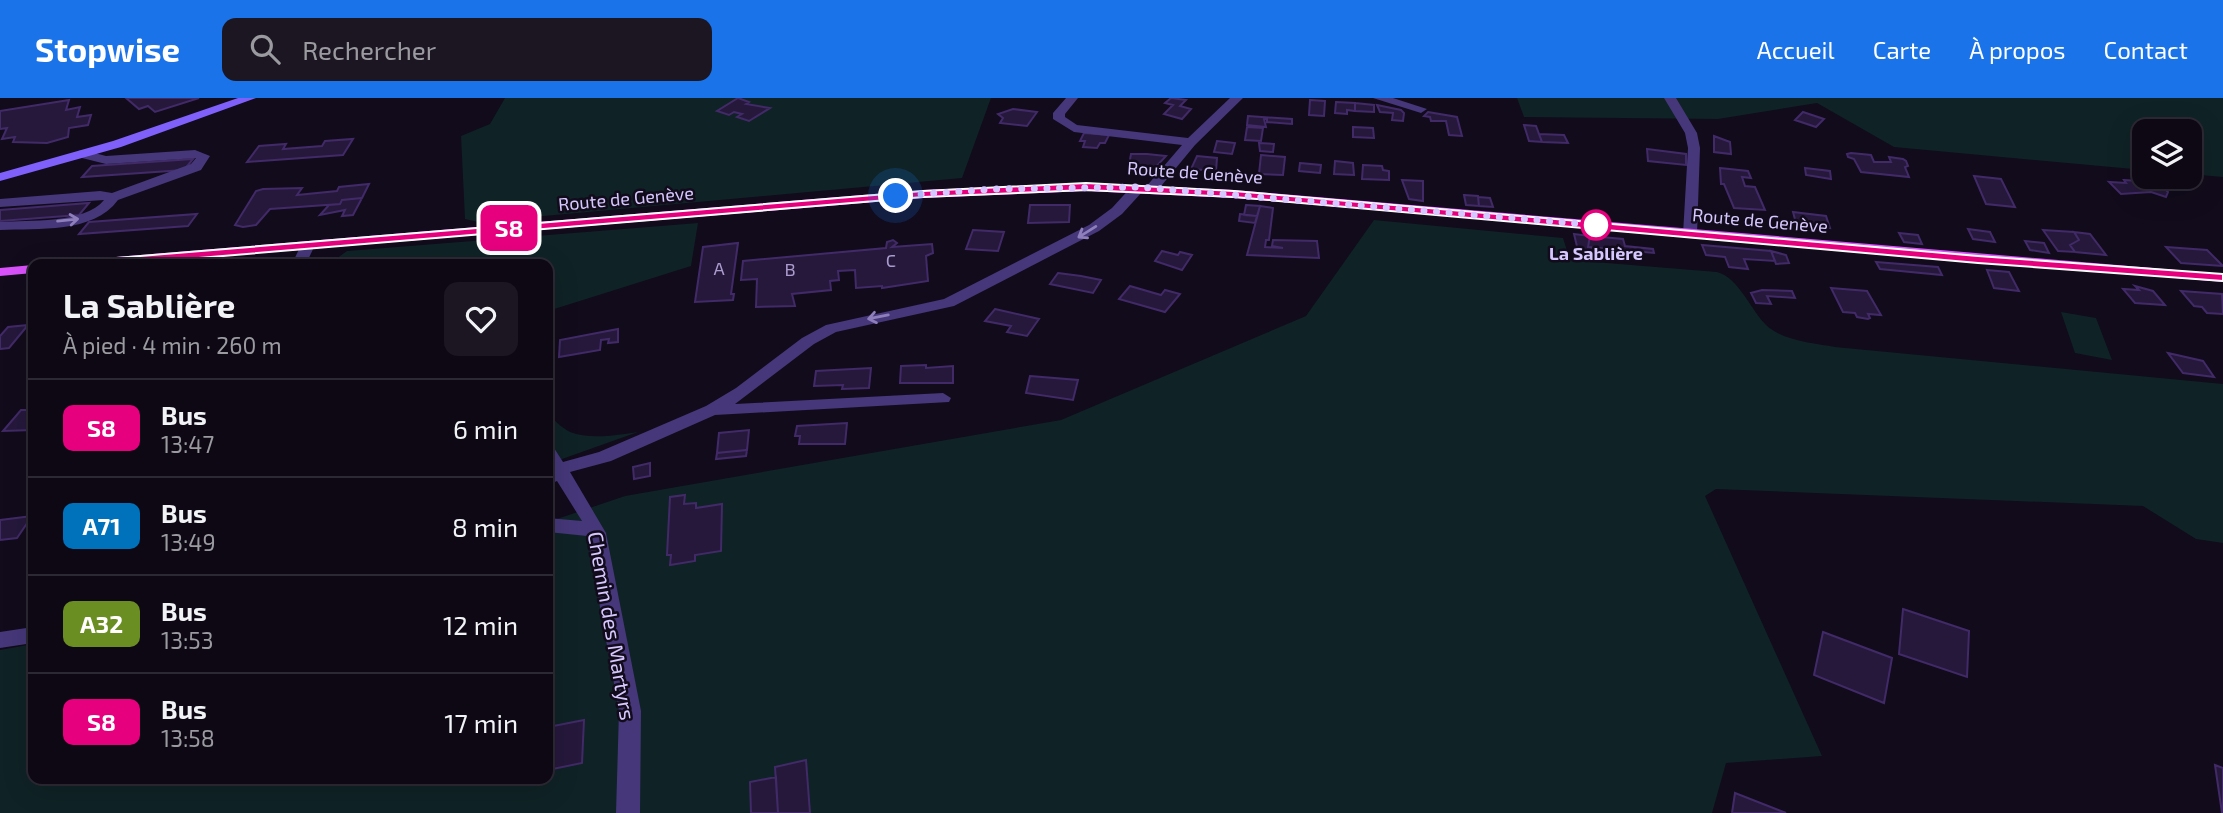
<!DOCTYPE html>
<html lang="fr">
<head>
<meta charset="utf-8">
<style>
  body { margin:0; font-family:"Exo 2",sans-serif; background:#1b1622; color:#f1f3f6; height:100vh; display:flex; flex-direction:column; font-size:26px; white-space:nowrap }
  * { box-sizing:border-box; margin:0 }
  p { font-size:23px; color:#9a9aa0 }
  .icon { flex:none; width:38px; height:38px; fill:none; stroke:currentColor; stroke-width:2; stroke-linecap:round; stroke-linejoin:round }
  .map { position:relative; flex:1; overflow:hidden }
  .sheet { position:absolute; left:28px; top:161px; width:525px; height:525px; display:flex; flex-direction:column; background:#0d0814; border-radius:14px; box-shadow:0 7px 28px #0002,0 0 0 2px #2d2934 }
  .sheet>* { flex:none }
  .badge { padding:0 14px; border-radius:10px; font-size:24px; line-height:46px }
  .fabs { position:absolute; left:2132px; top:21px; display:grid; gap:14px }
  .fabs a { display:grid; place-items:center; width:70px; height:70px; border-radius:14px; background:#0d0814; box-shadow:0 7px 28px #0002,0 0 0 2px #2d2934; font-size:35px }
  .you { position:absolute; width:35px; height:35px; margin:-18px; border:5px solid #fff; border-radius:50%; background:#1a73e8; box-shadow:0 0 0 10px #1a73e833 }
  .map>.badge { position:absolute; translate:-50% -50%; box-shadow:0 0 0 4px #fff }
  .round { display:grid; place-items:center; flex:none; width:74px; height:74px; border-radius:14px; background:#1b1622 }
  .summary { display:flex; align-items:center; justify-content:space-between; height:119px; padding:0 35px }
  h1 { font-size:33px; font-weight:700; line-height:52px }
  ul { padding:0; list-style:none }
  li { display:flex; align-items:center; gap:21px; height:98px; padding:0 35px; border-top:2px solid #2d2934 }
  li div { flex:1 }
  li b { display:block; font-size:26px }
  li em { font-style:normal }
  li .badge { min-width:77px; font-weight:700; text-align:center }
  header { display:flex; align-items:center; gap:42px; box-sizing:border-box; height:98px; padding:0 35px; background:#1a73e8; color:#fff }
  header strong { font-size:33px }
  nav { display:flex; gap:38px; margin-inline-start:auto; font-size:24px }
  .search { width:490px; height:63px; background:#1b1622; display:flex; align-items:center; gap:18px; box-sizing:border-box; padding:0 24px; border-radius:14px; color:#9a9aa0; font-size:26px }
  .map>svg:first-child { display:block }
</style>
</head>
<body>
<header>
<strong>Stopwise</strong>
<div class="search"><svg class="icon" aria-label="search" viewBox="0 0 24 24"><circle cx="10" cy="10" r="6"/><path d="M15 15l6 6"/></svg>Rechercher</div>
<nav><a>Accueil</a><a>Carte</a><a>À propos</a><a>Contact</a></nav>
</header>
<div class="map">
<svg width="2223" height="715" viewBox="0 0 2223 715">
  <rect width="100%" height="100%" fill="#110b1b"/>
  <path fill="#0f2225" d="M505,0h486l-29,80 -484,44 -13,-3 -4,-83 29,-12z
    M1517,0h706v79l-34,-3v-43h-45v39l-250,-23 -77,-44 -99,16 -194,-2z
    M1374,122l189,18 7,22 147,12c22,6 33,37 49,53 17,16 47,18 69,22l388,37v159l-27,-4 -53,-33 -427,-17 -11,7 117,260 -96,7 -14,50h-1712v-163l33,-6v135h515v-257l77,-26 436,-76 245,-104z
    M698,125l-7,43 -143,45v-47h-219l18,-13z
    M2061,214l35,6 16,42 -37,-7z
    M548,316c6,6 14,14 22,18 20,8 47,3 68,0l-90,32z"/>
  <path fill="#25183b" stroke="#412a67" stroke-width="2" d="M126,0h73l-44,14 -7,-6 -9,3z
    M738,0l11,4 -3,2 24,4 -21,13 -12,-4 5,-3 -8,-2 -5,3 -12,-4z
    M1171,0l15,2 -6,6 11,3 -9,10 -18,-5 9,-9 -8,-2z
    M69,2l-3,10 14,-3 -3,10 14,-2 -3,10 -19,3 -1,9 -21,6 -34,-1 2,-5 -13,2 5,-11 -7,1v-18z
    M1310,2l15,1 -1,15 -15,-1z
    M1336,4l19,1v8l-8,-1v4l-12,-1z
    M1355,5l19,2v7l-19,-1z
    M1377,7l24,5 3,3 -1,8 -11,-1 1,-7 -13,-1z
    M1013,11l24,3 -10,14 -27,-3 3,-5 -5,-4z
    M1428,14l29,5 5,19 -13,-1 -3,-14h-15l-1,-4 -6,-1z
    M1803,14l21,7 -8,8 -21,-7z
    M1248,18l44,3v5l-25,-2v-3h-3l2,8 -19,-2z
    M1524,27l12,1 6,16 -13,-1z
    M1247,29l16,1 -2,13 -16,-1z
    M1353,29l20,1 1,10 -21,-1z
    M1084,35l25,2 -4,8h-5l-3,5 -14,-1 2,-6h-5z
    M1539,36l25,1 4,8 -26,-1z
    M1714,38l16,6 1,12 -17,-2z
    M353,41l-10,16 -96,7 12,-16 27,-2 -3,5 39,-3 3,-5z
    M1217,43l18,2 -3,11 -18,-2z
    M1259,45l15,1 -1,8 -13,-1z
    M1647,51l39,5v11l-38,-4z
    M1851,55l20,2 3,7h17l-2,-5 14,2 3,2 2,5 -3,1 4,10 -48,-5 -7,-13 -6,-2 -1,-3z
    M1131,56h16l19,2 -11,12 -26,-3z
    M1261,57l24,2 -2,18 -24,-1z
    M1197,58l20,2 -1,13 -25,-2z
    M193,61l-9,11 -102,7 10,-11z
    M1335,63l18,2 1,12 -20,-1z
    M1300,65l21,2 -1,8 -21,-2z
    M1363,67l19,1 1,4 6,1v9l-27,-1z
    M1720,70l28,3 3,7 -9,-1 3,9 10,1 10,23 -31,-2 -10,-24h-3z
    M1805,70l25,3 1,8 -25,-4z
    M1974,78l27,3 14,28 -29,-3z
    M1402,82l21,1v20l-14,-2z
    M2124,82l34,2 10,10 -2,5 -15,-5 -30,2 -12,-12 17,1z
    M369,86l-7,14 -20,2 -2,4 -70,5 -14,16 -13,2 -8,-2 21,-34 7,-2 39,-1 -5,7 40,-4 2,-4z
    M1464,97l14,1 1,10 -13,-1z
    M1478,99l12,1 3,9 -14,-1z
    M362,100l-9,17 -11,1 3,-6 -25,5 9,-10 11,-1 2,-4z
    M89,105l-10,12 -79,6v-11z
    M1030,107h40l-1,17 -41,1z
    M1246,107l14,1 -3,10 -13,-1z
    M1260,108l13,2 -4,32h-3l-1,7 18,1 -11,-2 1,-6 44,1 2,17 -72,-3z
    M1793,114l33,4 4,12 -34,-5z
    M197,116l-9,12 -109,8 10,-12z
    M1240,116l17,2 -2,7 -16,-2z
    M1968,131l22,3 5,10 -22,-3z
    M973,132l31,2 -6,19 -32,-2z
    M2043,132l31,2 5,8 -9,5 5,7 -17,-1z
    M2074,134l16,2 16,21 -31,-3 -5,-7 9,-5z
    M1899,135l19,2 4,9 -18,-2z
    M1574,136l16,2 -2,11 10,1 2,8 -21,-1z
    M1590,138l33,3 2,7 28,3 1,4 -66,-6z
    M893,142l4,3 -5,4 40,-3 1,9 -7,3 2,25 -46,7v-2l-26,2 -1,-18 -17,1 1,9 -9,1 1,9 -39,4 3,12 -39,1 1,-28 -16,1 2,-19 143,-13 1,-6z
    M2025,143l19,2 5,10 -19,-3z
    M738,145l-7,51h3l-1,6 -38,2 8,-55z
    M1702,147l69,6 4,10 -31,-2 4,10 -19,-2 -4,-10 -19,-2z
    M2166,149l41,3 16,16 -42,-3z
    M1162,153l16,4 2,-3 12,3 -10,15 -27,-9z
    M1771,153l15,4 3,8 -13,1z
    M1876,164l62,5 4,8 -62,-6z
    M1987,172l22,2 10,19 -25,-3z
    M1058,175l23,3 20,4 -8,13 -43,-9z
    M1130,188l31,9 4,-5 15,4 -15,18 -46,-13z
    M2135,188l18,5 12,14 -30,-2 -12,-14 16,1z
    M1831,190l36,3 14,24 -13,-1 2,4 -2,1 -11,-2 -2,-4 -12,-1z
    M1762,192l30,1 3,7 -28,-2 4,8 -15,-1 -5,-10z
    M2181,193l41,3 1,20 -16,-1 -5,-6 -8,-1z
    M995,211l44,10 -12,17 -20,-4 4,-6 -26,-5z
    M28,227l-19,23 -9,1v-13l8,-9z
    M618,231v13l-10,1 1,-4 -8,1 -1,10 -41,7 1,-17z
    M2168,255l35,8 11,16 -31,-4z
    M926,267v3l27,-2v17h-53l1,-17z
    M871,270l-2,20 -27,1 1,-4 -29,1 2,-15z
    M1030,278l48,4 -5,20 -47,-7z
    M21,312h12v20l-30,1z
    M847,325l-2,21h-46l1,-8h-5l2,-10z
    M749,332l-2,20 -30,3 2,-20z
    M747,352l-1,6 -30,3 1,-6z
    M650,365v13l-16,3 -1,-12z
    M685,397l-1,9 12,-1v5l26,-4 -1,47 -26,4v6l-25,4 1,-10h-4l3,-58z
    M32,418l-15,22 -17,2v-20z
    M1903,511l66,22 -2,46 -68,-23z
    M1823,534l69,26 -8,45 -70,-28z
    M584,622l-2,43 -34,7v-43z
    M806,662l4,53h-32l-3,-46z
    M2215,667l8,3v45h-1z
    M776,679l2,36h-27l-1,-31z
    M1735,695l51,20h-54z"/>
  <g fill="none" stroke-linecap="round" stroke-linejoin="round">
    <path fill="#453779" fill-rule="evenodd" d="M1066,0h12l-13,16v3l12,8 111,13 42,-40h13l-48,47 -38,46 -5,1 -7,-4 37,-43 -108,-13 -21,-13v-6z
      M1373,0h20l34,11 -6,4z
      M1664,0h12l21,35 3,15 -3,86 -7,4 -7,-4 5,-86 -3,-15z
      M83,52l23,6 89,-6 15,6 -9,14 -83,30c-25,34 -80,28 -118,30v-8c28,-2 85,2 104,-22l-104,7v-8l100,-8 12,2 79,-29 5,-6 -90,6 -28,-7v-6z
      M1138,86l7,4 -2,3 -21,23 -23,17 -145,75 -118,26 -22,12 -79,60 208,-11 8,5 -2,4 -234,13 -104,46 -41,11 36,61 35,178 -1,102h-24l3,-102 -32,-175 -39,-4v-14l34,3 -25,-40 -9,4v-39l6,2 9,14 36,-10 107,-46 30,-18 66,-50 24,-13 118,-26 145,-74 23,-17 21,-23z
      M308,143l7,4 -9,19h-14l9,-19z
      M33,529v16l-33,5v-16z"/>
    <path fill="#7f60fb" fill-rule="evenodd" d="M238,0h18l-135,49 -121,34v-8l113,-32z"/>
    <path fill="#d851fa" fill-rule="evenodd" d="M1086,85l148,7 989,84v8l-989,-84 -148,-7 -163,7 -794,66h-56l7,-4 843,-70z
      M33,167v8l-33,3v-8z"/>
  </g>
  <defs><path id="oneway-shaft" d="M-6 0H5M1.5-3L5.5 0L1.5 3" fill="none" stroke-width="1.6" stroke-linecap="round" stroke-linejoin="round" transform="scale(1.75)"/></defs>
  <g stroke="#8e7fbc">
    <use href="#oneway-shaft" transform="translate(68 122) rotate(-6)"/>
    <use href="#oneway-shaft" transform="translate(1087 134) rotate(148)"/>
    <use href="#oneway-shaft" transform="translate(878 219) rotate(169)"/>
  </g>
  <path fill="#e6007e" stroke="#fff" stroke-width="2" d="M1086,85l148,8 744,65 245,18v7l-245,-18 -744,-66 -148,-7 -163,7 -843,71 -6,-4 6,-3 843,-70z"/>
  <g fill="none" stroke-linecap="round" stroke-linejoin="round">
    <path stroke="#d6c7fe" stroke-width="7" stroke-dasharray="0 12.6" d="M896,98l99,-7 143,-2 458,38"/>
  </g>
  <circle fill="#fff" stroke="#e6007e" stroke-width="3.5" cx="1596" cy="127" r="14"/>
  <g text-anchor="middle" stroke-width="5" stroke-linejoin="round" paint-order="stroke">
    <g font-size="18" fill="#d6c7fe" stroke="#110b1b">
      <text transform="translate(1195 75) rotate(4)" y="6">Route de Genève</text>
      <text transform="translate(626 101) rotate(-5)" y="6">Route de Genève</text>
      <text transform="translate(1760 123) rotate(5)" y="6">Route de Genève</text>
    </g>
    <g font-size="18" font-weight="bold" fill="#d6c7fe" stroke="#110b1b">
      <text x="1596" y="162">La Sablière</text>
    </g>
    <g font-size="18" fill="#aa9bcd">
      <text x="891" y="169">C</text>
      <text x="719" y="177">A</text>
      <text x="790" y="178">B</text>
    </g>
    <g font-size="21" fill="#d6c7fe" stroke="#110b1b">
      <text transform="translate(611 528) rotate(80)" y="7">Chemin des Martyrs</text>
    </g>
  </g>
</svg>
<div class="fabs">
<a><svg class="icon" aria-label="layers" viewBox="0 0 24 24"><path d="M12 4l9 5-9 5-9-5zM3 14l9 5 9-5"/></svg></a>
</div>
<div class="you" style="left:896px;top:98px"></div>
<b class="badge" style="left:509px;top:130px;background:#e6007e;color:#fff">S8</b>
<section class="sheet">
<div class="summary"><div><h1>La Sablière</h1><p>À pied · 4 min · 260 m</p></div><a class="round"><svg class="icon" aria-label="heart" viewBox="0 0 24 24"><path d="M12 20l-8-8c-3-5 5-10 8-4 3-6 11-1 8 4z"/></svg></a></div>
<ul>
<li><span class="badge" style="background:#e6007e;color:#fff">S8</span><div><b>Bus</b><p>13:47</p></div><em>6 min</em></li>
<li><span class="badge" style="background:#0072bc;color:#fff">A71</span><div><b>Bus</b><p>13:49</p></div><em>8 min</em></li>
<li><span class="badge" style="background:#6b8e23;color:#fff">A32</span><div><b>Bus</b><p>13:53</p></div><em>12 min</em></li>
<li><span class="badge" style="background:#e6007e;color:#fff">S8</span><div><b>Bus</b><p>13:58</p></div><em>17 min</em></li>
</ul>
</section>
</div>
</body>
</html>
